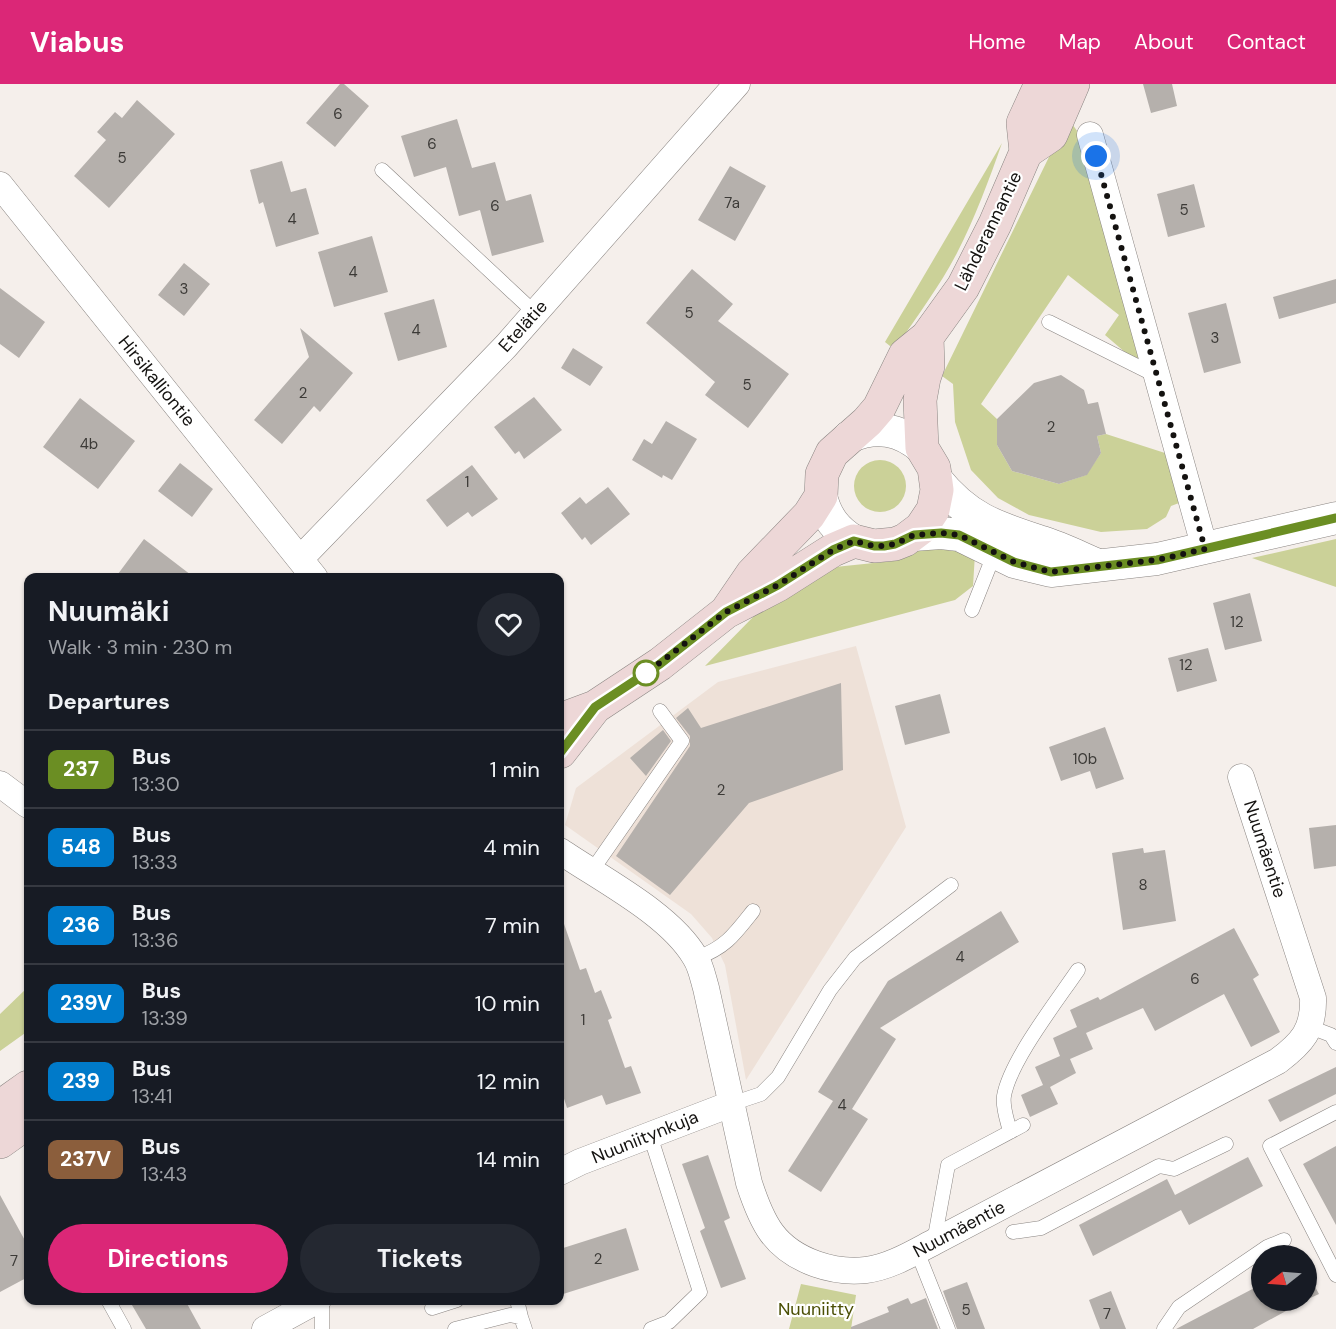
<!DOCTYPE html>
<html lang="en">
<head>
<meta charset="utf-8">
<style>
  body { margin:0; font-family:"DM Sans",sans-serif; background:#242831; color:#f1f3f6; height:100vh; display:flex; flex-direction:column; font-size:22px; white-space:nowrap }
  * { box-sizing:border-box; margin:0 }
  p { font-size:20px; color:#9ea1a6 }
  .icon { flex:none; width:33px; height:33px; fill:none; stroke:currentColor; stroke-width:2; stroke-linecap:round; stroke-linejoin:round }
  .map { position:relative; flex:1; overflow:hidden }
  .drawer { position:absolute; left:24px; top:489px; width:540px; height:732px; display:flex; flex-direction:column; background:#171b24; border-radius:12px; box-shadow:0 2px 4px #0004 }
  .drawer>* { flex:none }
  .badge { padding:0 12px; border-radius:9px; font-size:21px; line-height:39px }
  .needle { width:39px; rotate:253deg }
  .fabs { position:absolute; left:1251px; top:1161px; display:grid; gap:12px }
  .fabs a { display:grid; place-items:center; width:66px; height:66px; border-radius:50%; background:#171b24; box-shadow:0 2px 4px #0004; font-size:30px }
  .you { position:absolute; width:30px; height:30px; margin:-15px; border:4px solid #fff; border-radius:50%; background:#1a73e8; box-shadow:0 0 0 9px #1a73e833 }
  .map>.badge { position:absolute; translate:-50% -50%; box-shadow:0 0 0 3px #fff }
  h2 { padding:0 24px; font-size:22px; line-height:54px }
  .round { display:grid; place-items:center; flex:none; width:63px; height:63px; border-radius:32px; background:#242831 }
  .summary { display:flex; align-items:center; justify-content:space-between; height:102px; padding:0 24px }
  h1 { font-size:28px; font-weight:700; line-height:45px }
  .button { display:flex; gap:12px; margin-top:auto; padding:12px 24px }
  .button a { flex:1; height:69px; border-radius:36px; background:#db2777; color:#fff; font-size:24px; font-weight:700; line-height:69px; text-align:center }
  .button a+a { background:#242831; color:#f1f3f6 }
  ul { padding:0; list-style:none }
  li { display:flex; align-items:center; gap:18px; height:78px; padding:0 24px; border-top:2px solid #363941 }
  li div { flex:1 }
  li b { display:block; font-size:22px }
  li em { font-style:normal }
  li .badge { min-width:66px; font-weight:700; text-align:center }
  header { display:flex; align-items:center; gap:36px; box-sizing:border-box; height:84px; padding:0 30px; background:#db2777; color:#fff }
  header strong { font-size:28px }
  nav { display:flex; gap:33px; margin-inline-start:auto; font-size:21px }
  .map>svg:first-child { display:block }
</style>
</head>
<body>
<header>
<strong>Viabus</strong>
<nav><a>Home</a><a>Map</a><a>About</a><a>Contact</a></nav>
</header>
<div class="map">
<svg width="1336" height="1245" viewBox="0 0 1336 1245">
  <rect width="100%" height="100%" fill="#f5efeb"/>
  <path fill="#eee1d8" d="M856,562l50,181 -160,253 -21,-115 -13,-27 -21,-24 -126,-89 11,-37 142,-106z"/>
  <path fill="#cbd198" d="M1068,34l14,20 61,222h-9l-29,-25 14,-20 -51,-40 -87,129 16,15v26l15,26 47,13 27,-9 15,-22 -4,-17 9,-2 59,19 14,50 -8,3 -5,11 -19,12 -46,3 -72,-17 -31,-17 -27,-28 -16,-48 -2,-38 -11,-8z
    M1002,59c-13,37 -27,75 -45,110 -17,33 -40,63 -60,93h-7l-5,-4z
    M854 402a26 26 0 1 1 52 0a26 26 0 1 1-52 0Z
    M1336,455v48l-84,-29z
    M927,463l48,7 -2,32 -18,14 -250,66 51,-52 79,-47 58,-6z
    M28,903v44l-28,20v-37z
    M801,1200l55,11 -5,34h-62z"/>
  <path fill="#b5b0ac" d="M340,0h4l25,22 -34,41 -29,-24z
    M1143,0h29l5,22 -26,7z
    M137,16l38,34 -66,74 -35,-32 32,-36 -9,-8 18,-20 7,6z
    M457,35l15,49 23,-6 11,39 25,-7 13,48 -52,14 -12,-46 -21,6 -13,-49 -32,10 -13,-41z
    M282,77l9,31 15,-4 13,46 -43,13 -13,-45 -4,2 -9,-34z
    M730,82l36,20 -31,55 -37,-21z
    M1194,100l11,43 -37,10 -11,-43z
    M372,152l16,56 -54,15 -16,-55z
    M184,179l26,21 -26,32 -26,-21z
    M692,185l41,35 -15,17 71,53 -41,54 -43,-33 10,-13 -69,-59z
    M1336,195v24l-57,16 -6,-22z
    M0,204l45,34 -26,36 -19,-14z
    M434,215l13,48 -49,14 -14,-48z
    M1226,219l15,60 -37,10 -16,-60z
    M300,244l53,45 -33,39 -6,-6 -32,38 -28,-24 55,-63z
    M573,264l30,19 -13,19 -29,-18z
    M1061,291l23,15 4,14 10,-2 8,32 -9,2 4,17 -14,22 -28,9 -47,-13 -15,-26v-26l37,-36z
    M534,313l28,33 -38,29 -5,-8 -4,3 -21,-27z
    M80,314l55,43 -37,48 -55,-42z
    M666,337l31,18 -25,41 -9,-5 -1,3 -30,-18 12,-21 8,5z
    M180,379l33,26 -21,28 -34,-26z
    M472,381l26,34 -26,18 -4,-5 -21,15 -21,-27z
    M608,403l22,27 -39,31 -6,-8 -3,3 -21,-27 19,-16 6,7z
    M144,455l51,39h-80z
    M1250,509l12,48 -37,9 -12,-47z
    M1208,564l9,33 -40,11 -9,-34z
    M841,599l2,87 -94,33 -79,92 -54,-39 74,-110v-10l-14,-18 12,-10 13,20z
    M940,610l10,39 -45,12 -10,-39z
    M1105,643l19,52 -28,10 -6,-18 -29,10 -12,-34z
    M663,646l8,11 -25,35 -16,-18z
    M1336,741v41l-22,3 -5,-41z
    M1143,764l1,5 21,-3 11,71 -53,9 -11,-77z
    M1001,827l18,31 -139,86 16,11 -44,70 16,10 -47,73 -33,-21 45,-70 -15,-9 70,-111z
    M560,837h3l17,49 6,-2 9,25 6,-3 11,28 -4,2 17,48 6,-2 10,27 -35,12 -4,-10 -35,13 -7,-22z
    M1234,844l25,47 -6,4 27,53 -29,15 -27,-53 -69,37 -12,-23 -57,25 7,16 -23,10 6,14 -26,14 8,17 -28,13 -9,-22 22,-10 -8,-18 25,-11 -7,-18 24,-11 -7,-17 28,-13 2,3z
    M1336,983v27l-56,28 -12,-22z
    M1336,1062v79l-33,-61z
    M708,1071l22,63 -6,3 22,58 -25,9 -21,-57 5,-3 -23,-64z
    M1248,1073l15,29 -74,39 -8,-15 -88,46 -14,-31 88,-46 8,16z
    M0,1111l28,51v31l-28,15z
    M626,1144l13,42 -79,25v-46z
    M1306,1186l13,24 -13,6z
    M967,1198l18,47h-28l-14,-38z
    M1262,1200v16h44l-53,29h-77z
    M1111,1207l15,38h-26l-11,-29z
    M908,1214l3,6 15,-6 12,31h-87v-2l38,-15 -2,-5z
    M129,1216h56l16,29h-55z"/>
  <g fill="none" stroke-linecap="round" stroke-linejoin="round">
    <defs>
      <path id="service" d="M382,86l153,143
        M1049,238l108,54
        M972,526l23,-58
        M591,788l91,-131 -22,-30
        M697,874c29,-11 37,-23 56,-47
        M1310,943l21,8 5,8
        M731,1020l30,-10 17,-17 52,-87 25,-32 96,-73
        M1336,1028l-66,34 66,129
        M1010,1048c-2,-10 -8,-25 -6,-36 6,-35 53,-95 74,-126
        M650,1051l50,157 -31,30 -18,7
        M1013,1148l28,-4 118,-62 15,3 52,-25
        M934,1158l14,-77 75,-40
        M917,1167l31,78
        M108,1216l16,29
        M517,1216l4,17
        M432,1224l25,-8
        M322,1245v-29
        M455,1245l55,-14 11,2 4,12
        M1164,1245l15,-22 88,-60 17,-7"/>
      <path id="minor" d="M1090,51l115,414
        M0,101l315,393
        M300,475l206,-213 231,-262
        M0,700l28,21
        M560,767c41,28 110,63 135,106 6,9 8,21 11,31l43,195c13,40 25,66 67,81 17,6 31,8 50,6 24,-3 47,-17 68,-28l344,-181c24,-18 36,-31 35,-63l-72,-221
        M560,1088l20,-10 151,-58
        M265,1245l53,-29"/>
      <path id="tertiary" d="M849,353c27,-12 51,-8 73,11
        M936,395c32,40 60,48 106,63 19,6 37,15 56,23
        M821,412c5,21 15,34 33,45
        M913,451l28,-2 18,2 55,27 37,9 106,-12 179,-41"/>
      <path id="secondary" d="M1026,68l25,-17 22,-51
        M726,528l26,-38 57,-59 12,-19 1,-22 10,-21 35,-31 12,-14 26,-53 22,-18 36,-50 32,-63 31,-72 -3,-29 18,-39
        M560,636l35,-13 65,-43 66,-52 52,-27 55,-35 21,-9 20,5 21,-2 10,-4 16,-12 12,-18 4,-20 -3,-22 -12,-20 -2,-48 4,-22 4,-12 -1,-29
        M560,668l35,-45
        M0,1023l28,-20
        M0,1058l28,-20"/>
    </defs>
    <use href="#service" stroke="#8a8582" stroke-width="15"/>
    <use href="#minor" stroke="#8a8582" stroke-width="27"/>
    <use href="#tertiary" stroke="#8a8582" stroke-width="33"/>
    <use href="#secondary" stroke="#8a8582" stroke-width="34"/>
    <use href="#service" stroke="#fff" stroke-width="14"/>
    <use href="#minor" stroke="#fff" stroke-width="26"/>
    <use href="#tertiary" stroke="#fff" stroke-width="32"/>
    <use href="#secondary" stroke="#edd7d7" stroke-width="33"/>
  </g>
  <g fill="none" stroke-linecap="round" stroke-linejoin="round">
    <defs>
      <path id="line" d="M560,669l35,-46 65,-43 66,-52 52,-27 55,-35 21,-9 20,5h10l11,-2 19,-9 27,-2 18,2 55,27 37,10 106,-12 179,-42"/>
    </defs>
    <use href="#line" stroke="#fff" stroke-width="14"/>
    <use href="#line" stroke="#6b8e23" stroke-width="9"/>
    <path stroke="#141210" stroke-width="6" stroke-dasharray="0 10.8" d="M646,589l-2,2 82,-63 52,-27 55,-35 21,-9 20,5h10l11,-2 19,-9 27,-2 18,2 55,27 37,10 106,-12 48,-11 -109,-393"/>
  </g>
  <circle fill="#fff" stroke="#6b8e23" stroke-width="3" cx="646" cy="589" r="12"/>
  <g text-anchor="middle" stroke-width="4.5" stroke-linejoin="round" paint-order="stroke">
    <g font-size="15" fill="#3c3a37">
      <text x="338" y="35">6</text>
      <text x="432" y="65">6</text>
      <text x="122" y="79">5</text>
      <text x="732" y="124">7a</text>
      <text x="495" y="127">6</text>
      <text x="1184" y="131">5</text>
      <text x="292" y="140">4</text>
      <text x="353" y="193">4</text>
      <text x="184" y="210">3</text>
      <text x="689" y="234">5</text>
      <text x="416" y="251">4</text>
      <text x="1215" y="259">3</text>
      <text x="747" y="306">5</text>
      <text x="303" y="314">2</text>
      <text x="1051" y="348">2</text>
      <text x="89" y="365">4b</text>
      <text x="467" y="403">1</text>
      <text x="1237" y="543">12</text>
      <text x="1186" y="586">12</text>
      <text x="1085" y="680">10b</text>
      <text x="721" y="711">2</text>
      <text x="1143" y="806">8</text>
      <text x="960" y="878">4</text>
      <text x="1195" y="900">6</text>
      <text x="583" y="941">1</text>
      <text x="842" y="1026">4</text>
      <text x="598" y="1180">2</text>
      <text x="14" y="1182">7</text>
      <text x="966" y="1231">5</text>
      <text x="1107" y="1235">7</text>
    </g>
    <g font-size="18" fill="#141210" stroke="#fff">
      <text transform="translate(988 147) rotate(-64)" y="6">Lähderannantie</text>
      <text transform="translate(523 242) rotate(-48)" y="6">Etelätie</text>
      <text transform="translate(157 297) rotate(51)" y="6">Hirsikalliontie</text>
      <text transform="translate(1265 765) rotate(72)" y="6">Nuumäentie</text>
      <text transform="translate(645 1053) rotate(-22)" y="6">Nuuniitynkuja</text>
      <text transform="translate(959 1145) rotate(-28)" y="6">Nuumäentie</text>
    </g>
    <g font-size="18" fill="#4b4f05" stroke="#fff">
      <text x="816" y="1231">Nuuniitty</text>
    </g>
  </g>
</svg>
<div class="fabs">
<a><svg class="needle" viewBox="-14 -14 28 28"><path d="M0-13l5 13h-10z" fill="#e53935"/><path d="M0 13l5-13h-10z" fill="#9ea1a6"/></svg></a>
</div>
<div class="you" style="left:1096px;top:72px"></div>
<section class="drawer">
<div class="summary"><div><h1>Nuumäki</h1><p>Walk · 3 min · 230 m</p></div><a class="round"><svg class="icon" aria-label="heart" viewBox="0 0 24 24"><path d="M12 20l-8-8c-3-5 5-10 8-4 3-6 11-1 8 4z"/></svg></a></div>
<h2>Departures</h2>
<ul>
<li><span class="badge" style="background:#6b8e23;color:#fff">237</span><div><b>Bus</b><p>13:30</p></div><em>1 min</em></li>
<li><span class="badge" style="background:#007ac9;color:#fff">548</span><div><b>Bus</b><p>13:33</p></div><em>4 min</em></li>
<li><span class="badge" style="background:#007ac9;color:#fff">236</span><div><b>Bus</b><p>13:36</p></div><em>7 min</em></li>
<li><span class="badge" style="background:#007ac9;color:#fff">239V</span><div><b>Bus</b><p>13:39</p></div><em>10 min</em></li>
<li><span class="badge" style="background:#007ac9;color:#fff">239</span><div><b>Bus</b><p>13:41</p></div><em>12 min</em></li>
<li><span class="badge" style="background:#8b5e3c;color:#fff">237V</span><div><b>Bus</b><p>13:43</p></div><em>14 min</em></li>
</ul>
<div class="button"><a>Directions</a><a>Tickets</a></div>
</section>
</div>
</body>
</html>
